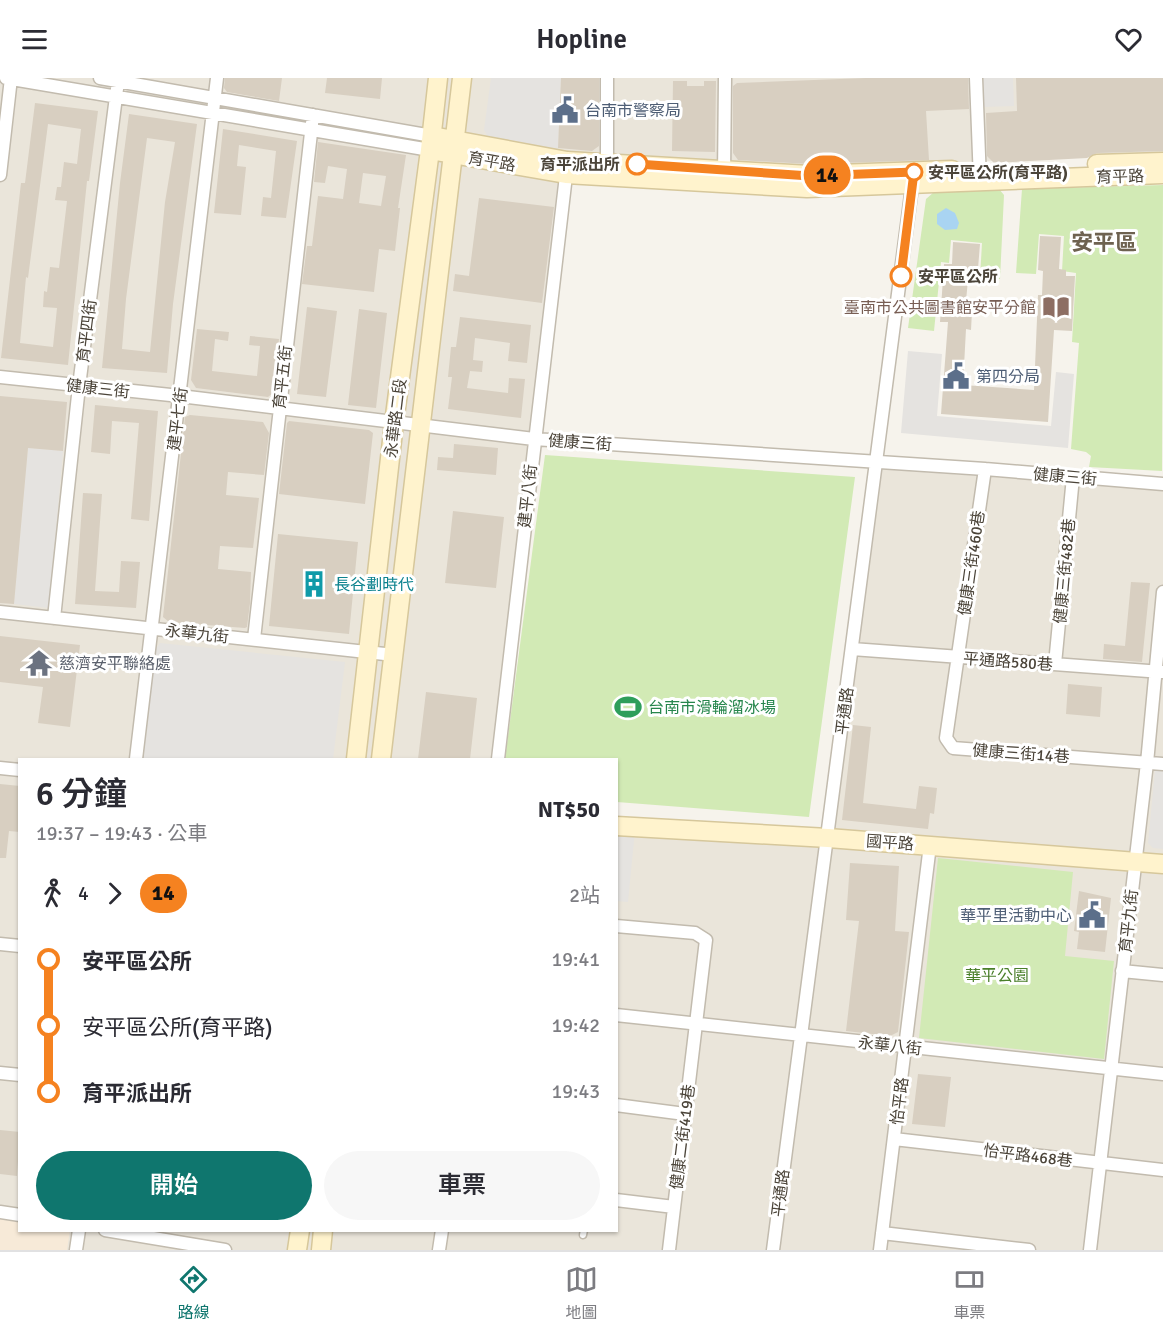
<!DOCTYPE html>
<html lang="zh-TW">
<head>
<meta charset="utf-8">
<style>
  body { margin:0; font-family:Signika,"Noto Sans TC",sans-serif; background:#f7f7f7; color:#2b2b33; height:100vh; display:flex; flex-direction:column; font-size:22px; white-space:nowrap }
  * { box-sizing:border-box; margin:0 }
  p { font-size:20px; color:#7c7c81 }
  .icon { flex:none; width:33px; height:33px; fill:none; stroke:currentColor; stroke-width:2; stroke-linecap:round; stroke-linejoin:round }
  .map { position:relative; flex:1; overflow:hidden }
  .details { position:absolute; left:18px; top:680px; width:600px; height:474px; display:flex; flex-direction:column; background:#fff; border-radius:0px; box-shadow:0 2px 4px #0004 }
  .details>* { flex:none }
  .badge { padding:0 12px; border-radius:20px; font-size:21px; line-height:39px }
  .map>.badge { position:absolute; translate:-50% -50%; box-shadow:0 0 0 3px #fff }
  .legs { display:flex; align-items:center; gap:9px; height:66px; padding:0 18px; font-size:20px }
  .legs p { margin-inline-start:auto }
  .summary { display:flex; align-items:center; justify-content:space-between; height:102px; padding:0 18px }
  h1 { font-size:33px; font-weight:600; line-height:45px }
  .primary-button { display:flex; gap:12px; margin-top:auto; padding:12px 18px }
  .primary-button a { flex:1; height:69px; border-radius:36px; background:#0f766e; color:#fff; font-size:24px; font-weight:600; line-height:69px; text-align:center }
  .primary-button a+a { background:#f7f7f7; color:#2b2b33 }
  ul { padding:0 18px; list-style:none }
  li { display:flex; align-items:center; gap:21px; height:66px; font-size:22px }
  li i { display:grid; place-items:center; width:9px; height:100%; margin:0 8px; background:currentColor }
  li i::after { content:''; width:15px; height:15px; margin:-8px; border:4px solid; border-radius:50%; background:#fff }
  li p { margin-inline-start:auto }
  li:first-child i { background:linear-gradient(#0000 50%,currentColor 0) }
  li:last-child i { background:linear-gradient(currentColor 50%,#0000 0) }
  header { display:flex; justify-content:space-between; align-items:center; height:78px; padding:0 18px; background:#fff; font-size:27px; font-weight:600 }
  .tabs { display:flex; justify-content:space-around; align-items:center; height:84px; border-top:2px solid #e1e1e2; background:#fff; font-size:16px; color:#7c7c81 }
  .tabs a { display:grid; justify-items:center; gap:3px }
  .tabs .on { color:#0f766e }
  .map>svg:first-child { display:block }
</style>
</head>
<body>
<header><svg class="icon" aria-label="menu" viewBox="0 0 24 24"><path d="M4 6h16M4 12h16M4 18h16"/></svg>Hopline<svg class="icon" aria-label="heart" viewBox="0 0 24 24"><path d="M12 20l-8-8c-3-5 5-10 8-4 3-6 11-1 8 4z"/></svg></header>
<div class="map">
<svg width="1163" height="1172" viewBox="0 0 1163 1172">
  <rect width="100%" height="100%" fill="#f6f3ec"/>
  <path fill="#eae5da" d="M0,0h1163v76l-254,10 -102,6 -246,-14 -69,603h-472v471h596l1,-400 214,14 51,-375 281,20v761h-1163z"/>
  <path fill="#f7ead8" d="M0,1139l19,3 1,10h50l-3,20h-67z"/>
  <path fill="#d2eab5" d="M1163,107l-1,286 -73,-4 2,-11 -5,-4 -15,-3 8,-106 -7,-1 4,-69 -14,-2 2,-35 -25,-2 -3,40 -20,-1 6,-84z
    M999,111l5,6 -4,84 -20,-1 2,-35 -31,-3 -2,23 -8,-1 -7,69 -26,-3 18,-129 8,-7z
    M545,377l310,22 -46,340 -192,-15 -1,-43h-111z
    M938,780l135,14 -8,84 49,5 -10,98 -185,-21z"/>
  <path fill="#e5e3e0" d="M491,0h70l-3,72 -68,-10 -6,-10z
    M981,0h32l1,28 -31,1z
    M908,273l34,3 -5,62 114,10 5,-54 18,2 -6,74 -167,-15z
    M28,370l35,3 -14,157 -35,-4z
    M160,565l185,19 -12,97h-192l14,-109z
    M1155,692l8,1v78l-10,-1 -5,-5z
    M616,751l19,1 -7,72 -11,-1z"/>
  <path fill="#a9d4f2" d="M946,130l9,5 4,10 -2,6 -12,1 -8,-6v-10z"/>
  <path fill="#d8cfc1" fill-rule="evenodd" d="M225,0h57l-3,23 -52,-9 -3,-4z
    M327,0h55l-2,21 -55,-6z
    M561,0h38v68l-7,5 -34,-3z
    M866,0h102l1,31 -43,2 3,49 -120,4 -71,-4 -5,-7v-67l4,-3z
    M1016,0h147v73l-66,2 -10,5 -93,5 -7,-7 -1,-43 31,-2z
    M673,3h14v5h17v-5h12l-1,71 -43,-1z
    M35,25l63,8 -9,70h-2l-19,184 -67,-7 20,-175h4zM48,46l33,5 -4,35 -13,-2 -3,25h-4l-2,13 12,1 -8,67 -9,-1 -3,25 -3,-1 -1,16 14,1 -4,39 -33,-4 6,-66 2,1z
    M129,36l68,10 -24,180 -6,69 -65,-5 18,-185zM147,60l28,4 -10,60 -15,150 -28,-3 4,-50z
    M223,51l74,12 -11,77 -25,-2 2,-19 8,1 5,-47 -37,-6 -2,21 9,1 -5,48 -27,-2z
    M318,64l88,13 -8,53h2l-5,43 -16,-2 -5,43 -72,-8 5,-38h5l6,-50 25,3 4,-30 -19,-3 -3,17 -11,-1zM363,95l23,3 -5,30 -22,-3z
    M479,120l75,9 -12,96 -89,-12 2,-17 14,2z
    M1040,158l21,1 -2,32 7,1v6h9l-3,55 -18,-1 -6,92 -107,-8 7,-92h-8l4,-58h8l1,-22 27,2 -3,37 -9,-1 -3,31h7l-1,19 -5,-1 -3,56 71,5 4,-95h4l1,-24 -5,-1z
    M307,229l30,4 -11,86 -29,-3z
    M359,231l28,4 -11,95 -28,-3z
    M460,239l71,8 -4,38 -19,-2 2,-18 -35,-5 -2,22 10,1 -1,11 -12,-1 -3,17 41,5 1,-15 16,1 -4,39 -73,-9 4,-32h-4l3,-30h5z
    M197,251l32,3 -1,9 -13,-2 -3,32 45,5 3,-30 -11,-1 1,-9 29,3 -6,54 -5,4 -72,-9 -5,-8z
    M0,318l67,6 -4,49 -35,-3 -14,156 -14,-1z
    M95,327l63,6 -9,110 -18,-2 8,-96 -27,-2 -2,33 -19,-2z
    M190,337l73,7 6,11 -5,42 -36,-3 -2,23 33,3 -6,50 -33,-2 -2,23 33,3 -1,31 -3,24 -2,1 -76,-6 -6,-5 22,-200z
    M289,343l80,9 4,3 -8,71 -86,-10 8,-71z
    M454,366l44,4 -2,27 -59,-5 1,-13 15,1z
    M83,415l19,1 -7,97 24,1 2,-31 19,1 -4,46 -61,-4z
    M453,433l51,6 -8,71 -51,-5z
    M278,456l80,8 -9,92 -80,-8z
    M1131,504l19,1 -8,79 -39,-3 1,-15 21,2z
    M0,558l80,9 -10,82 -32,-4 5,-36 -43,-5z
    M1068,606l34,3 -2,30 -34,-3z
    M426,614l51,6 -7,61h-52z
    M853,647l18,2 -8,76 53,6 3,-23 18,2 -3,26 -4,-1 -2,16 -86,-9z
    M0,706l20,2v46l-11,-1 -3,27h-6z
    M850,785l49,3 -4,65 14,1 -11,100 -8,4 -44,-5 13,-110 -13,-1z
    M1079,813l32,7 -6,54 -28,-3 2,-17 -5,-1z
    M918,996l33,3 -6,50 -33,-3z
    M0,1052l20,2 -3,44 -17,-2z"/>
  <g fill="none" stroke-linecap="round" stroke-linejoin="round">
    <defs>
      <path id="lane" d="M583,1157l1,-5"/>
      <path id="street" d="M6,0l424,72
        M100,0l332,58
        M976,0l4,103
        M607,91v-91
        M0,97l11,-97
        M724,98l1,-98
        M0,299l180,19 354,43 451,30 178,15
        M985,391l-39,269 7,10 210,16
        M0,534l394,43
        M54,540l25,-232 39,-305
        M254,561l59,-524
        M852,571l310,23
        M1055,586l18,-187
        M136,681l81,-681
        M498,681l69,-592
        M0,690l20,2
        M616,848l79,7 11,7 -37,310
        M0,866l20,2
        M1122,893l41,4
        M616,937l547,59
        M0,995l20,2
        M616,1027l69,9
        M894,1061l269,31
        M616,1122l58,7
        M0,1134l20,3
        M105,1152l120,20
        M882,1155l147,17
        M76,1172l3,-20
        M439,1172l3,-20
        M773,1172l140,-1071
        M880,1172l50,-405
        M1090,1172l57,-487 16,-171"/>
      <path id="secondary" d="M432,58l135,25 242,14 143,-5
        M430,72l136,24 241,14 356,-14
        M1097,86l66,-2
        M356,681l38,-336 36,-273 8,-72
        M381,681l81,-681
        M616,748l212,12 335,26
        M297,1172l3,-20
        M321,1172l2,-20"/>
    </defs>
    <use href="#lane" stroke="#c2bbae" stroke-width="9"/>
    <use href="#street" stroke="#c2bbae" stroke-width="15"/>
    <use href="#secondary" stroke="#d6c79b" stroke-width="21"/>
    <use href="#lane" stroke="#fff" stroke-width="6"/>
    <use href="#street" stroke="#fff" stroke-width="12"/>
    <use href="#secondary" stroke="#fff3cd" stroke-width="18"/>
  </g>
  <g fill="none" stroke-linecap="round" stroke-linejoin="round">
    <defs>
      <path id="line-1" d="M637,86l173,12 104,-4 -13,104"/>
    </defs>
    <use href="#line-1" stroke="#fff" stroke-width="14"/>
    <use href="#line-1" stroke="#f58220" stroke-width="9"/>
  </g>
  <defs>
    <symbol id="civic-bare" viewBox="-9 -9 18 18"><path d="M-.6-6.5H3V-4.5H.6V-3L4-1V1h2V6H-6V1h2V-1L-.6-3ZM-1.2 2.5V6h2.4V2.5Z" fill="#5c6f8a" stroke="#fff" stroke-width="2.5" paint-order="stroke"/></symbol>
    <symbol id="library-bare" viewBox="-9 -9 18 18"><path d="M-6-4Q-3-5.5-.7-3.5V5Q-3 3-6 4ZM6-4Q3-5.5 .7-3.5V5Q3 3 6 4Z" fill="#8d6e63" stroke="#fff" stroke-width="2.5" paint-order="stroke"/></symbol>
    <symbol id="building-bare" viewBox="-9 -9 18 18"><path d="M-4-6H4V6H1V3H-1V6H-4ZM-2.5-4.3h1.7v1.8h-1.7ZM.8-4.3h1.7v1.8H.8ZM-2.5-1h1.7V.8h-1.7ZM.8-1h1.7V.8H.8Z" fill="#0f9aa8" stroke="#fff" stroke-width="2.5" paint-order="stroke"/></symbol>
    <symbol id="temple-bare" viewBox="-9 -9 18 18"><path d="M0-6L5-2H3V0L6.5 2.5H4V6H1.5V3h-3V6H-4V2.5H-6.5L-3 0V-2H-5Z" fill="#6b7280" stroke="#fff" stroke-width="2.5" paint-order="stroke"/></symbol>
    <symbol id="stadium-bare" viewBox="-9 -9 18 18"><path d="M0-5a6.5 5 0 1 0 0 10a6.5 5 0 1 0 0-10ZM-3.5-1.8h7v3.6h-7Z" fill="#2e9e5b" stroke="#fff" stroke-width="2.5" paint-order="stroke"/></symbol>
  </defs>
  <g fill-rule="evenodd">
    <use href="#civic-bare" x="546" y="13" width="38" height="38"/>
    <use href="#library-bare" x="1037" y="210" width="38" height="38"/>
    <use href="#civic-bare" x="937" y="279" width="38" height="38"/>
    <use href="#building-bare" x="295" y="487" width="38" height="38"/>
    <use href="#temple-bare" x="20" y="566" width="38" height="38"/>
    <use href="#stadium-bare" x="609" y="610" width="38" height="38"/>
    <use href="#civic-bare" x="1073" y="818" width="38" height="38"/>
  </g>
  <g fill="#fff" stroke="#f58220" stroke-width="3">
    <circle cx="637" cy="86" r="10"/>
    <circle cx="914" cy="94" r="8"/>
    <circle cx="901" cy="198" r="10"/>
  </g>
  <g text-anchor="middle" stroke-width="6" stroke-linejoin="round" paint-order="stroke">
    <g font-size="16" fill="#4e5e75" stroke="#fff" text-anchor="start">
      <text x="585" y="38">台南市警察局</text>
      <text x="976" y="304">第四分局</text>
      <text x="1072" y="843" text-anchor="end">華平里活動中心</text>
    </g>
    <g font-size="16" fill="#4b4439" stroke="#fff">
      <text transform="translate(492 83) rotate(10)" y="6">育平路</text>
      <text transform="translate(1120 98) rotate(-2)" y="6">育平路</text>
      <text transform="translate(86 253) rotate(-83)" y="6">育平四街</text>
      <text transform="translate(282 299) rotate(-84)" y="6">育平五街</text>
      <text transform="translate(98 310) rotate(6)" y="6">健康三街</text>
      <text transform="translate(395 340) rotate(-83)" y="6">永華路二段</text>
      <text transform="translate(177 341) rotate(-83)" y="6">建平七街</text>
      <text transform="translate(580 364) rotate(4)" y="6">健康三街</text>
      <text transform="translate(1065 398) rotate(5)" y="6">健康三街</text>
      <text transform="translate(527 418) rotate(-84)" y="6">建平八街</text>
      <text transform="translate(971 485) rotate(-82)" y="6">健康三街460巷</text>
      <text transform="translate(1064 493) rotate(-85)" y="6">健康三街482巷</text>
      <text transform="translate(197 555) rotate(6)" y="6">永華九街</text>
      <text transform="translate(1008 583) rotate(4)" y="6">平通路580巷</text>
      <text transform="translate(844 633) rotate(-83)" y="6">平通路</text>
      <text transform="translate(1021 675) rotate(4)" y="6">健康三街14巷</text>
      <text transform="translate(890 764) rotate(4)" y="6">國平路</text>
      <text transform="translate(1128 843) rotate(-84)" y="6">育平九街</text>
      <text transform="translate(890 967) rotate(6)" y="6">永華八街</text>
      <text transform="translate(899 1023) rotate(-83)" y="6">怡平路</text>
      <text transform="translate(682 1059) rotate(-83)" y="6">健康二街419巷</text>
      <text transform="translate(1028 1077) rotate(7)" y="6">怡平路468巷</text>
      <text transform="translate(780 1115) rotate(-83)" y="6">平通路</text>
    </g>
    <g font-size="16" font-weight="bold" fill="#4b4439" stroke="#fff" text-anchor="start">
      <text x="620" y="92" text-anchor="end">育平派出所</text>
      <text x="928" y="100">安平區公所(育平路)</text>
      <text x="918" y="204">安平區公所</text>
    </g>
    <g font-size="16" fill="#785e54" stroke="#fff" text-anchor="end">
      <text x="1036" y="235">臺南市公共圖書館安平分館</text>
    </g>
    <g font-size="16" fill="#0d838f" stroke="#fff" text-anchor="start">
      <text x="334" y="512">長谷劃時代</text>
    </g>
    <g font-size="16" fill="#5b616d" stroke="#fff" text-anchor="start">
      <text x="59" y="591">慈濟安平聯絡處</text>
    </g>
    <g font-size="16" fill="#27864d" stroke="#fff" text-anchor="start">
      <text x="648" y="635">台南市滑輪溜冰場</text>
    </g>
    <g font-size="16" fill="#4a7f2a" stroke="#fff">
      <text x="997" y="903">華平公園</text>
    </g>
    <g font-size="22" font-weight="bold" fill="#6e6250" stroke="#fff">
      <text x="1104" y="172">安平區</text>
    </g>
  </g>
</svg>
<b class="badge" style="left:827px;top:97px;background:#f58220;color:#111">14</b>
<section class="details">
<div class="summary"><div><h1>6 分鐘</h1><p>19:37 – 19:43 · 公車</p></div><b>NT$50</b></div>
<div class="legs"><svg class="icon" aria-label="walk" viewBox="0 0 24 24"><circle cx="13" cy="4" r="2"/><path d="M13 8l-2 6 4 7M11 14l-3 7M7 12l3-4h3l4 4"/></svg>4<svg class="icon" aria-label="forward" viewBox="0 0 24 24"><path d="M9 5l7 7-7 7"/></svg><b class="badge" style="background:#f58220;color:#111">14</b><p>2站</p></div>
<ul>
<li><i style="color:#f58220"></i><b>安平區公所</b><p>19:41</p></li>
<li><i style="color:#f58220"></i><span>安平區公所(育平路)</span><p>19:42</p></li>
<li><i style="color:#f58220"></i><b>育平派出所</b><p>19:43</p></li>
</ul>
<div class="primary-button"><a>開始</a><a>車票</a></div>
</section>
</div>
<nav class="tabs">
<a class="on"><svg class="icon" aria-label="directions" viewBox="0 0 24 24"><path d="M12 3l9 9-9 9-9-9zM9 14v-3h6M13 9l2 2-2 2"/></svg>路線</a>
<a><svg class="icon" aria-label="map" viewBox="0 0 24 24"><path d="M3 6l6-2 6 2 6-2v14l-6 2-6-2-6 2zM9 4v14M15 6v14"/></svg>地圖</a>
<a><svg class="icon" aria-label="tickets" viewBox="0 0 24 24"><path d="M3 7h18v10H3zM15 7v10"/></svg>車票</a>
</nav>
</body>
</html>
